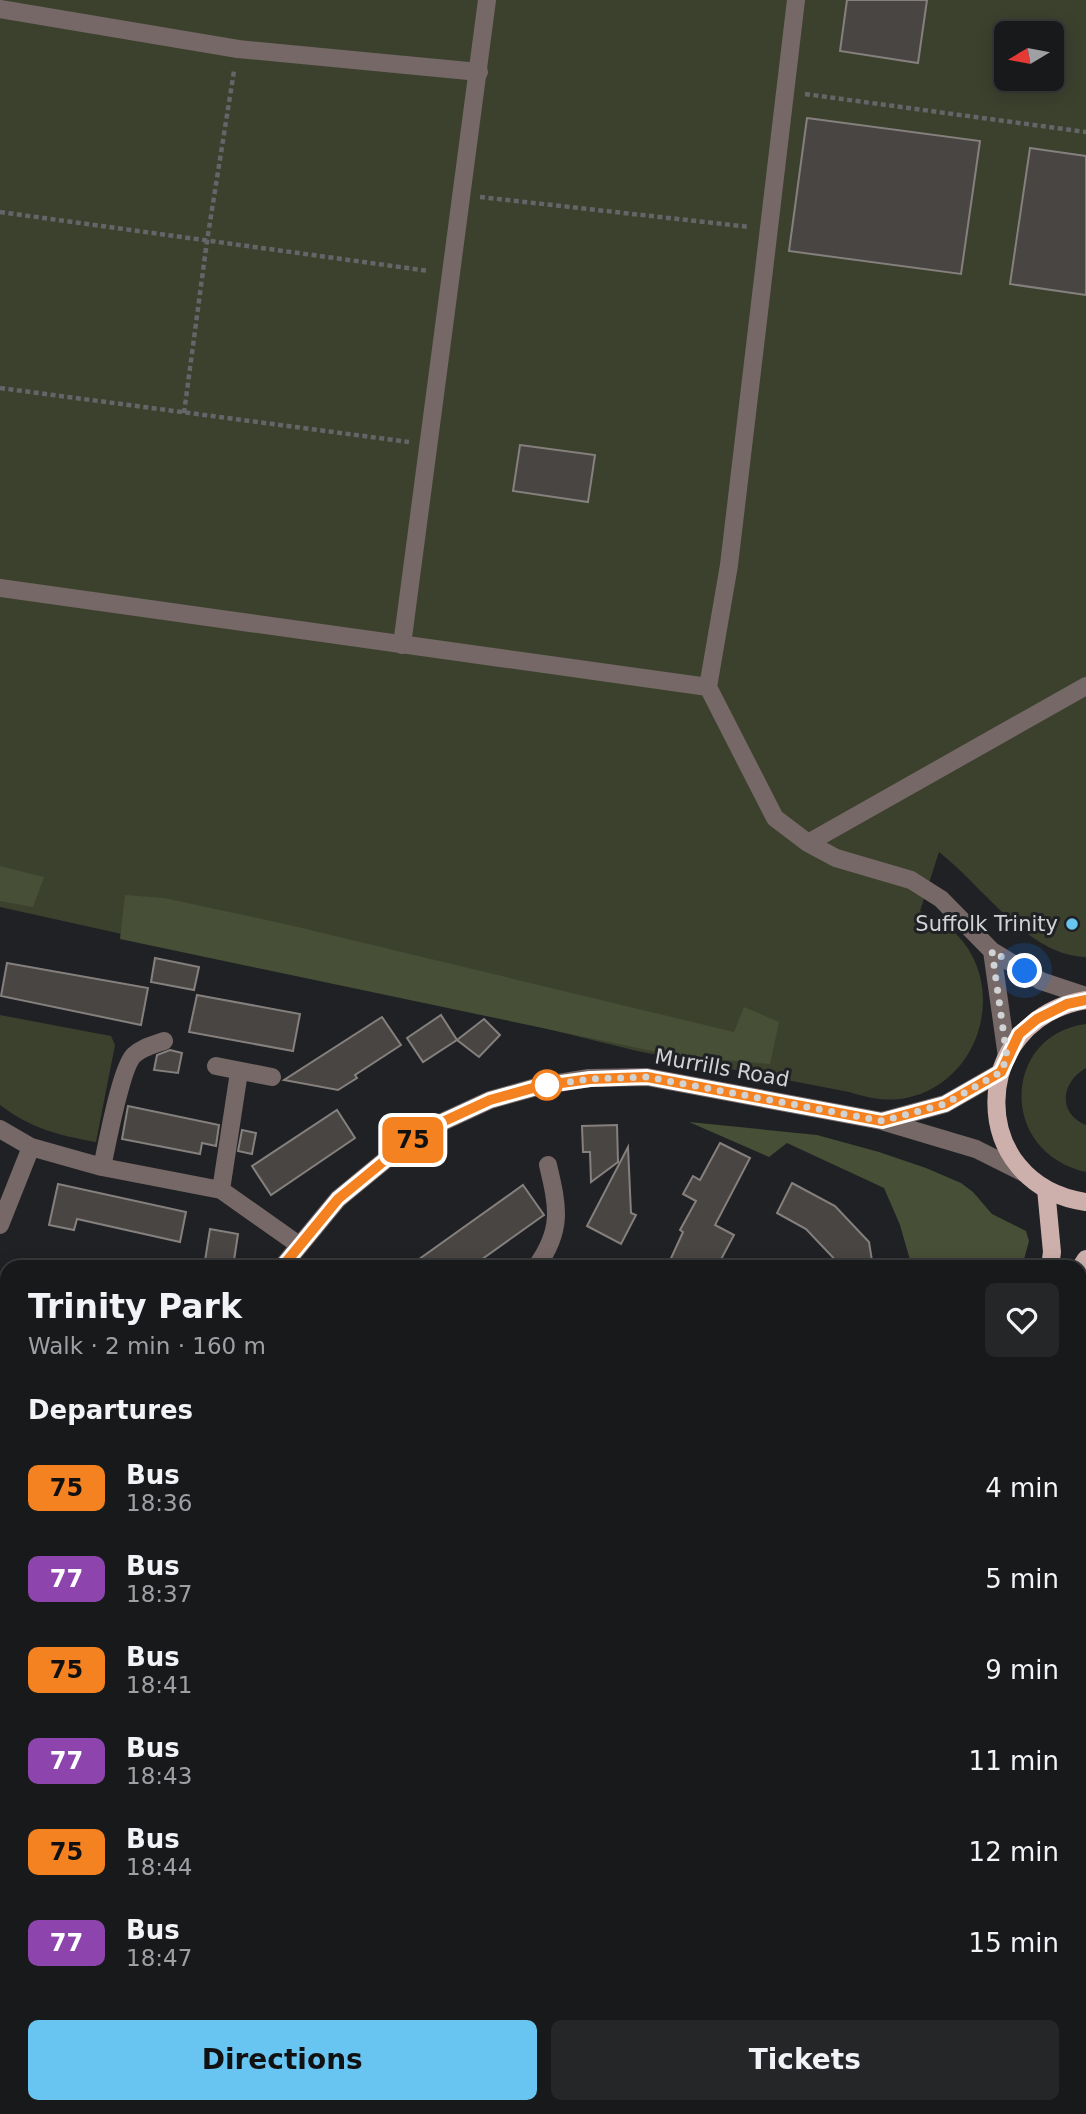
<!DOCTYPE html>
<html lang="en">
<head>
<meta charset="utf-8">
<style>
  body { margin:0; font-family:"DejaVu Sans",sans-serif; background:#242628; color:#f1f3f6; height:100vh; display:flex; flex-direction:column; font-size:26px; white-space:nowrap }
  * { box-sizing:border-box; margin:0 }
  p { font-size:23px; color:#9ea0a3 }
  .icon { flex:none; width:38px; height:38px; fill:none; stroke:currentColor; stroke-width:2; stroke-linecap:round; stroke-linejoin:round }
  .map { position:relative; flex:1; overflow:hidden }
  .details { position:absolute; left:0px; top:1260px; width:1087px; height:854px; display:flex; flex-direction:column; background:#17191b; border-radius:21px 21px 0 0; box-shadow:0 4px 18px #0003,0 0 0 2px #36383a }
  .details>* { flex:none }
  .badge { padding:0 14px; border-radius:10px; font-size:24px; line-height:46px }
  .needle { width:46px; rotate:260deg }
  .controls { position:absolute; left:994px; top:21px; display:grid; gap:14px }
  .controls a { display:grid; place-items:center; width:70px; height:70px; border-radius:10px; background:#17191b; box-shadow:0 4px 18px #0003,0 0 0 2px #36383a; font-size:35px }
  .you { position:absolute; width:35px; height:35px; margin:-18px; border:5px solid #fff; border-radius:50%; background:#1a73e8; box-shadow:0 0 0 10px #1a73e833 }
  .map>.badge { position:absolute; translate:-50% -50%; box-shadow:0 0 0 4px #fff }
  h2 { padding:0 28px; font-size:26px; line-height:63px }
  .round { display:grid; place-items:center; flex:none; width:74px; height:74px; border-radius:10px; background:#242628 }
  .head { display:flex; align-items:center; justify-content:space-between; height:119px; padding:0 28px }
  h1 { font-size:33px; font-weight:700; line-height:52px }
  .primary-button { display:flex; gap:14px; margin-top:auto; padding:14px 28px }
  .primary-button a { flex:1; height:80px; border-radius:10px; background:#68c4f0; color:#111; font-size:28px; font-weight:700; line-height:80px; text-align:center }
  .primary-button a+a { background:#242628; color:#f1f3f6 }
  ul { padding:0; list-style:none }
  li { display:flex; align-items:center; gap:21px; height:91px; padding:0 28px }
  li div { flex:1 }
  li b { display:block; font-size:26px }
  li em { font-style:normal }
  li .badge { min-width:77px; font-weight:700; text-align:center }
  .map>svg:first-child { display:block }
</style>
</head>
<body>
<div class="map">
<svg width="1086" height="2114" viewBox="0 0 1086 2114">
  <rect width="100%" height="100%" fill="#1f2124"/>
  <path fill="#3c412e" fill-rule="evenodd" d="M0,0h1086v957c-58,-1 -104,-72 -147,-105l-19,59c11,6 23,11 32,19 58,52 30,153 -46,168 -20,4 -38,0 -57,-6l-212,-41 -114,-28 -523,-116zM1006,33h46v46h-46z
    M0,1015l111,21 4,9 -19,97c-38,-7 -64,-13 -96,-37z
    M1086,1024v44c-25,14 -29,45 0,57v47c-89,-20 -83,-138 0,-148z"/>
  <path fill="#474f36" d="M0,866l44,11 -11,30 -33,-6z
    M125,895l39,3 121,26 449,108 10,-25 35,15 -9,42 -99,-9 -551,-116z
    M689,1122l128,13 62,17 47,16 35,15 12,9 19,22 34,17 3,10 -7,26h-110l-12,-42 -16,-37 -97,-45 -18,14z
    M1086,1699v70l-6,14v-71z
    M0,1969l7,2v126h-7z
    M103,2107h344l11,7h-295z
    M609,2107h61l-10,7h-55z
    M886,2107h47l-3,7h-48z"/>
  <path fill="#494543" stroke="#85807e" stroke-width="2" d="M847,0h80l-9,63 -78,-12z
    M807,118l173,23 -19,133 -172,-23z
    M1030,148l56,8v139l-76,-11z
    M520,445l75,10 -7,47 -75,-11z
    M155,958l44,9 -5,23 -43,-8z
    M7,963l141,25 -7,37 -140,-29z
    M197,995l103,19 -7,37 -104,-19z
    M441,1015l16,25 -34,22 -16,-24z
    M382,1017l19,28 -46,30 2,3 -19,12 -54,-10z
    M484,1019l16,16 -21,22 -22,-17z
    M170,1050l12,3 -4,20 -24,-3 3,-15z
    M128,1106l91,19 -3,21 -14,-3 -2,11 -78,-15z
    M337,1110l18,28 -84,57 -19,-29z
    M617,1125l1,37 -27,20 -1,-30h-7l-1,-26z
    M242,1130l14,3 -4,21 -14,-3z
    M720,1143l30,15 -35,67 19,10 -17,32h-50l16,-35 -3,-2 16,-29 -13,-7 10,-18 7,4z
    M628,1147l3,66 5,2 -15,29 -34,-18z
    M792,1183l43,23 34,36 4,25h-31l-36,-38 -29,-16z
    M58,1184l128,28 -6,30 -103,-23 -3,11 -25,-5z
    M523,1185l21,30 -73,52h-63z
    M210,1229l28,5 -5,33h-29z"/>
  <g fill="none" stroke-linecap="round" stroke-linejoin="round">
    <path stroke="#636568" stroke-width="4.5" stroke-dasharray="5 3.5" stroke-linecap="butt" d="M805,94l281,38
      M480,197l270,30
      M0,212l429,59
      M0,388l409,54
      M184,413l23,-172 27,-170
      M0,1992l7,3
      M352,2107l14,7
      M59,2114l2,-7
      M410,2114l3,-7"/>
    <path stroke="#766866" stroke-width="18" d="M796,0l-67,565 -21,122 67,131 33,25 28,15 75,22 30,19 51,52
      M0,9l238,40 241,23
      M0,588l708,99
      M402,645l85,-645
      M808,843l278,-157
      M1007,1057l-15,-106 49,30 45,15
      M216,1066l56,11
      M882,1121l63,-17 56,-32
      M0,1129l31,18 71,20 119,23 78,55
      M102,1167c5,-22 19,-100 32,-112 9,-8 19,-10 30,-14
      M221,1190l18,-118
      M0,1225l31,-78
      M282,1267l56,-68 51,-42 49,-33 52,-24 50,-14 49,-8 58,-1 235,44 94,28 48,24
      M536,1267c27,-37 22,-60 12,-102
      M0,1646l7,-16
      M0,1875l7,-3"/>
    <path stroke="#cdb0ac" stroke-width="18" d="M1086,1000c-119,20 -120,185 0,202
      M1046,1189l6,63 -2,15
      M1080,1268l6,-9
      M699,2114l3,-7"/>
    <path stroke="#b2b4b7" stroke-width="5" d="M1080,1603l6,-13
      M834,2114l3,-7"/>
  </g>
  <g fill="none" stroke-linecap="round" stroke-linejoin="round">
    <defs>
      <path id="line" d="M282,1267l56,-68 51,-42 49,-33 52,-24 50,-14 50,-7 57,-2 235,44 63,-17 56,-32 18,-38 18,-15 30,-15 19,-4"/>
    </defs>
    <use href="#line" stroke="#fff" stroke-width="16"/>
    <use href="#line" stroke="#f58220" stroke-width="10"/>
    <path stroke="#d0d2d4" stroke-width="7" stroke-dasharray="0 12.6" d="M547,1085l-7,1 50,-7 57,-2 235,44 63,-17 56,-32 6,-15 -15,-106 33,20"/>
  </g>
  <circle fill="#68c4f0" stroke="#1f2124" stroke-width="2.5" cx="1072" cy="924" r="7"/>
  <circle fill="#fff" stroke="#f58220" stroke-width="3.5" cx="547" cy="1085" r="14"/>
  <g text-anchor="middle" stroke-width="6" stroke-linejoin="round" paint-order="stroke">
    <g font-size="21" fill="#d0d2d4" stroke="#1f2124" text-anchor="end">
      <text x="1058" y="931">Suffolk Trinity</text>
    </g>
    <g font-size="21" fill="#d0d2d4" stroke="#1f2124">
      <text transform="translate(722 1068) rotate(10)" y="7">Murrills Road</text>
    </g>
  </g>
</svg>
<div class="controls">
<a><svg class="needle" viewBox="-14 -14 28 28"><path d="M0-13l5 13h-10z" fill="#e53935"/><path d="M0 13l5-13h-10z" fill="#9ea0a3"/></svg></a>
</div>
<div class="you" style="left:1025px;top:971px"></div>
<b class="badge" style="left:413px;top:1140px;background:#f58220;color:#111">75</b>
<section class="details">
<div class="head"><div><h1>Trinity Park</h1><p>Walk · 2 min · 160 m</p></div><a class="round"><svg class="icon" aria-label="heart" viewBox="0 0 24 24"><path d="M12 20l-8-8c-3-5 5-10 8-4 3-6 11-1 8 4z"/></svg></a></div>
<h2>Departures</h2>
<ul>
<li><span class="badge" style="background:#f58220;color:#111">75</span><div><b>Bus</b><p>18:36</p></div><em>4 min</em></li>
<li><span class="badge" style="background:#8e44ad;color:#fff">77</span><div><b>Bus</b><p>18:37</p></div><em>5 min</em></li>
<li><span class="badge" style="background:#f58220;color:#111">75</span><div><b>Bus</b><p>18:41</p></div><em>9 min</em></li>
<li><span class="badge" style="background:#8e44ad;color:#fff">77</span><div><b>Bus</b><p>18:43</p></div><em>11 min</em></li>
<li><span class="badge" style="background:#f58220;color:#111">75</span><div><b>Bus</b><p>18:44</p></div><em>12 min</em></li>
<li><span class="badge" style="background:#8e44ad;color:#fff">77</span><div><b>Bus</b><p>18:47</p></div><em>15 min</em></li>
</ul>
<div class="primary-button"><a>Directions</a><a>Tickets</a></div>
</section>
</div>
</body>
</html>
